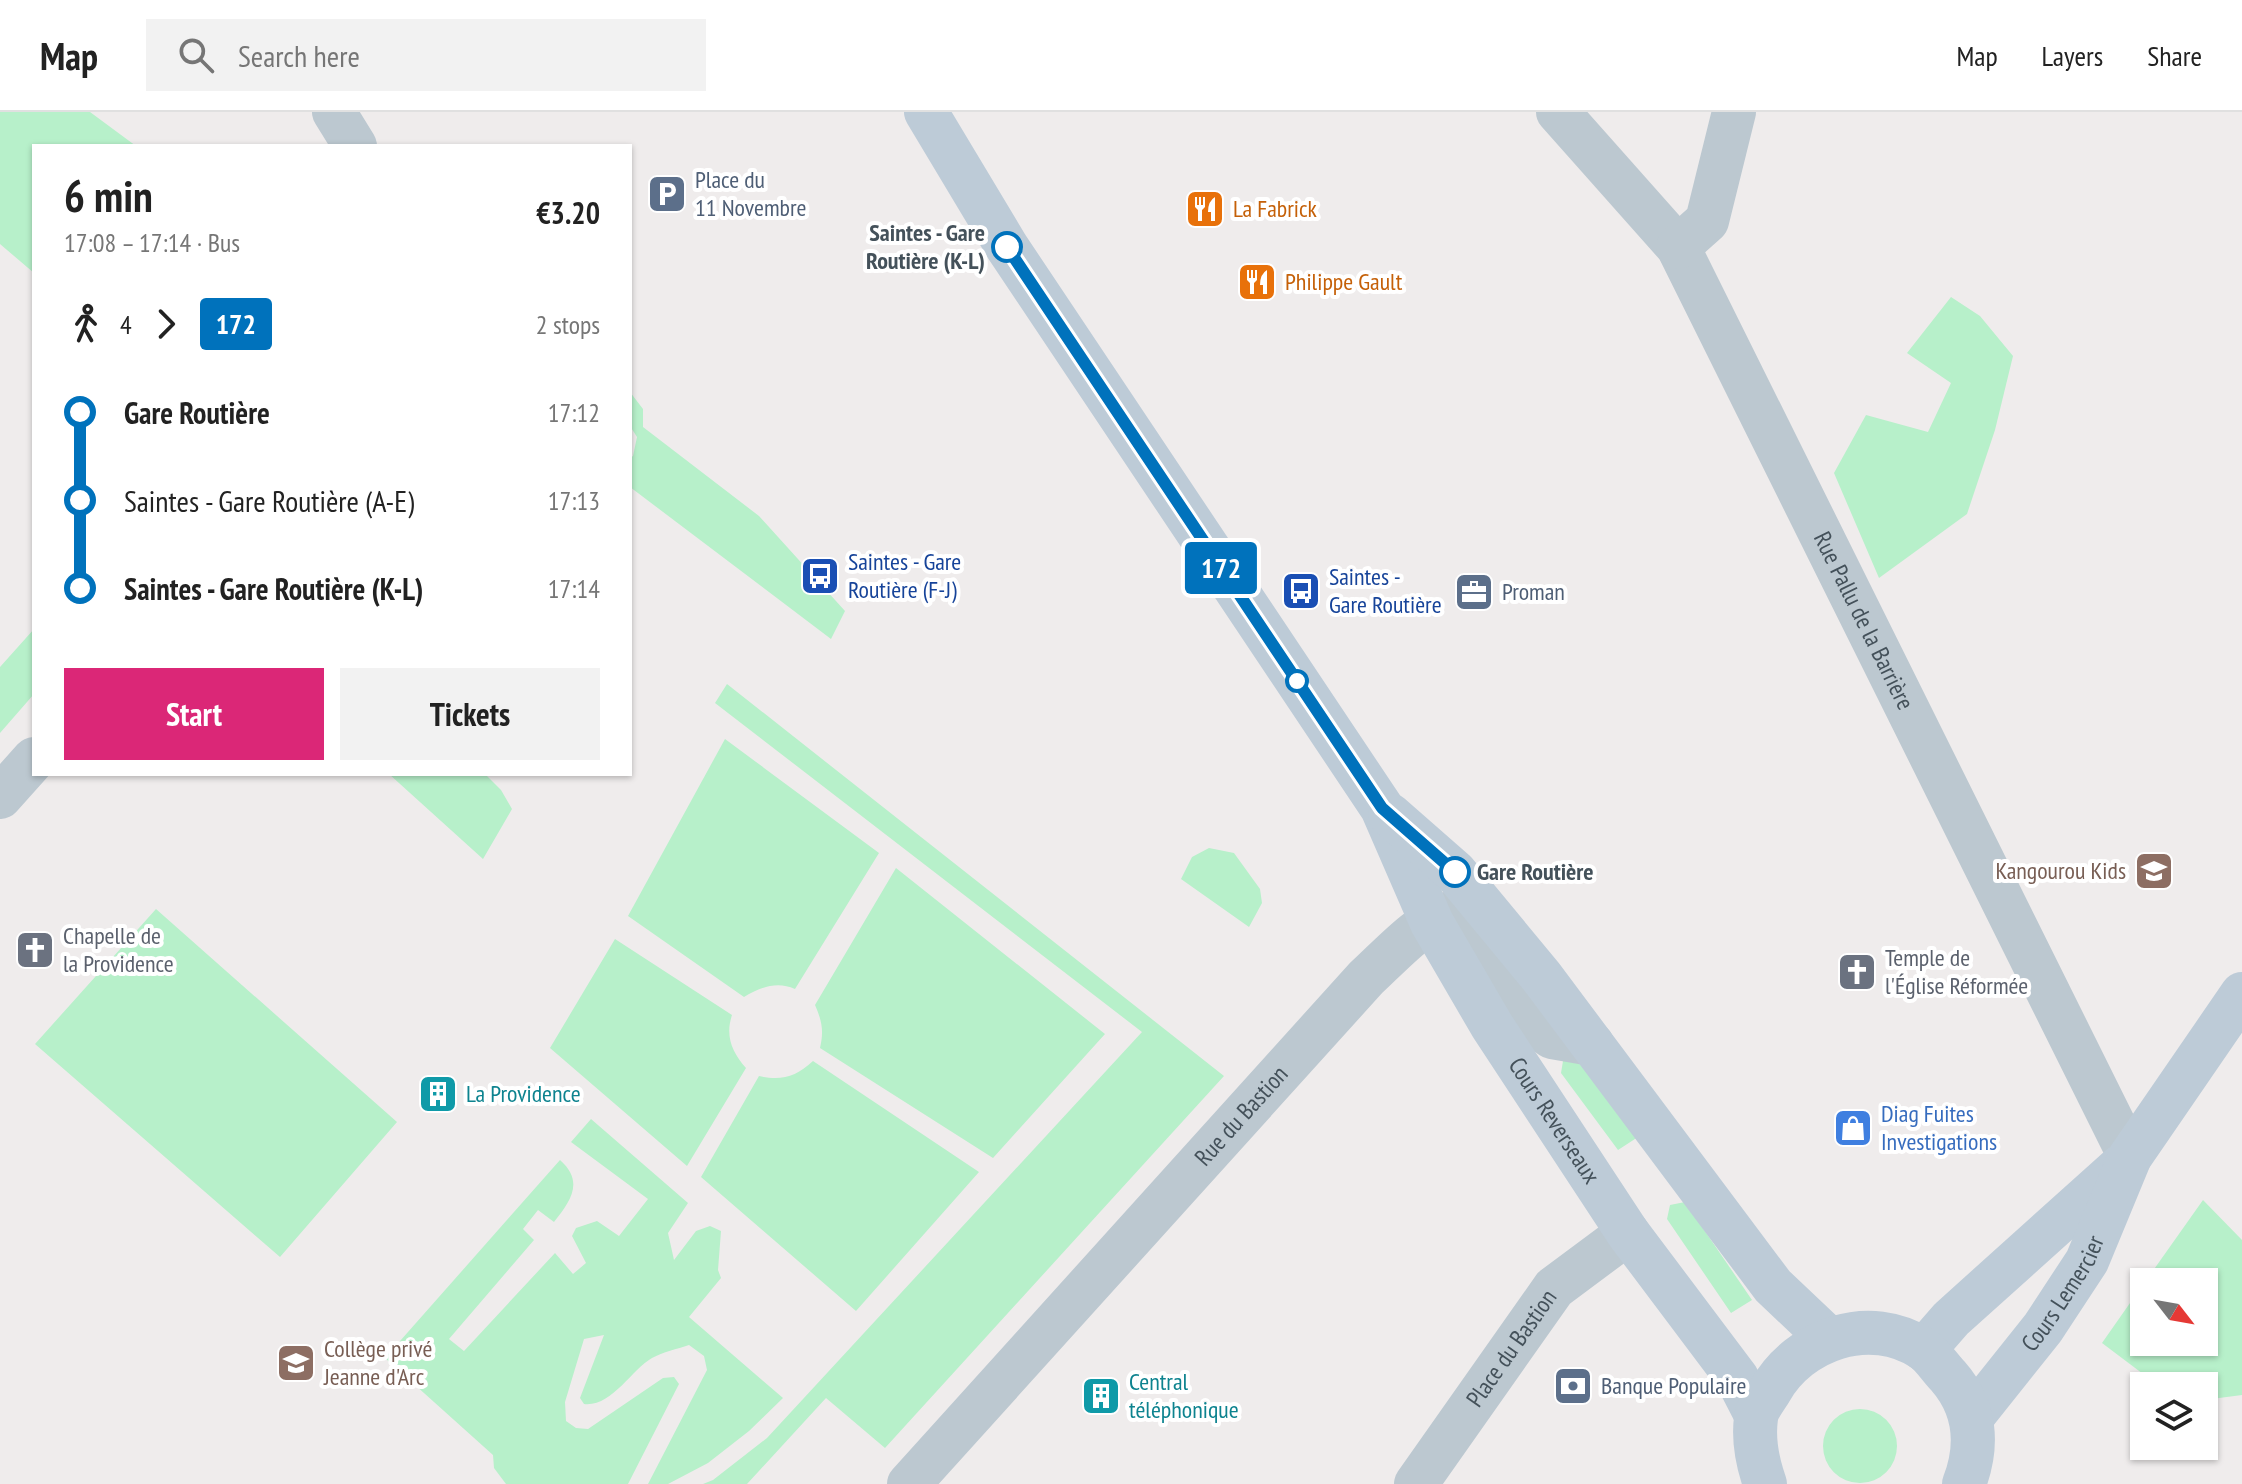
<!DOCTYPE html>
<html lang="en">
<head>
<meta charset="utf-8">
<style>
  body { margin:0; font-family:"PT Sans Narrow",sans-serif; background:#f2f2f2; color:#222; height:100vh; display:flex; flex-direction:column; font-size:30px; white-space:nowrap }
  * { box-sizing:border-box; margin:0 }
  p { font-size:26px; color:#767676 }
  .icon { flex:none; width:44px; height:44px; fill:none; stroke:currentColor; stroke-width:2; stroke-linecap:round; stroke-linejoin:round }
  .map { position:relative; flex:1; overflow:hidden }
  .sheet { position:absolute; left:32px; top:32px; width:600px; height:632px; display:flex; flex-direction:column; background:#fff; border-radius:0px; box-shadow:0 2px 6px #0004 }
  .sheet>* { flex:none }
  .badge { padding:0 16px; border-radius:6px; font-size:28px; line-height:52px }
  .needle { width:52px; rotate:121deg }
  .controls { position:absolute; left:2130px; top:1156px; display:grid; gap:16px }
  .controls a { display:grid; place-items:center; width:88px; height:88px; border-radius:0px; background:#fff; box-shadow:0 2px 6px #0004; font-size:40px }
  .map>.badge { position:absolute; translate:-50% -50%; box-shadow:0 0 0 4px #fff }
  .legs { display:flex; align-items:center; gap:12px; height:88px; padding:0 32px; font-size:26px }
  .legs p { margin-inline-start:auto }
  .summary { display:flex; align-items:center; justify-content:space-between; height:136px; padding:0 32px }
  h1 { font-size:44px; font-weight:700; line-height:60px }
  .button { display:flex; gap:16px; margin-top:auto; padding:16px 32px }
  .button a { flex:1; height:92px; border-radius:0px; background:#db2777; color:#fff; font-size:32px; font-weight:700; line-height:92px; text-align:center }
  .button a+a { background:#f2f2f2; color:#222 }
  ul { padding:0 32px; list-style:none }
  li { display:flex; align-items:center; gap:28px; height:88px; font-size:30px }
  li i { display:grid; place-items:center; width:12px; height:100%; margin:0 10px; background:currentColor }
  li i::after { content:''; width:20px; height:20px; margin:-10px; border:6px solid; border-radius:50%; background:#fff }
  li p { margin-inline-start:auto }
  li:first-child i { background:linear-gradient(#0000 50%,currentColor 0) }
  li:last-child i { background:linear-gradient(currentColor 50%,#0000 0) }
  header { display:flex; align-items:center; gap:48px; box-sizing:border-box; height:112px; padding:0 40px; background:#fff; border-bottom:2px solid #e0e0e0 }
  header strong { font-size:38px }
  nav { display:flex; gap:44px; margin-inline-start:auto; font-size:28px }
  .search { width:560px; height:72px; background:#f2f2f2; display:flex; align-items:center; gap:20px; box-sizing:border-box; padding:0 28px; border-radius:0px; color:#767676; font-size:30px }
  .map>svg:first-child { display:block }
</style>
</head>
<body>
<header>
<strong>Map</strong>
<div class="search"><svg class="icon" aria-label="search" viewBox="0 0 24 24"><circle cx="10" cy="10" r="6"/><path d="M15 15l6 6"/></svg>Search here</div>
<nav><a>Map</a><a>Layers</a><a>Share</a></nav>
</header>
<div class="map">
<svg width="2242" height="1372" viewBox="0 0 2242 1372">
  <rect width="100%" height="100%" fill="#efecec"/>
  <path fill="#b7f0ca" d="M0,0h90l46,34h-102v127l-34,-29z
    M1951,185l29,19 33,40 -18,74 -28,84 -88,64 -45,-105 32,-58 62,17 23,-49 -44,-30z
    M630,280l13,17v18l116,89 86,95 -14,28 -201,-152v-29l3,-2 4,-19 -7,-11z
    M34,517v65l-34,39v-66z
    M727,572l497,392 -339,372 -59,-50 -79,86h-44l10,-4 54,-42 375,-406 -427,-329z
    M725,627l154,114 -84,136c-18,-8 -34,-2 -51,8l-116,-81z
    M389,662h96l16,16 11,19 -29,50z
    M1209,736l25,5 26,36 2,14 -13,24 -68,-48 11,-22z
    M896,756l209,166 -112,124 -173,-110c4,-17 2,-27 -5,-43z
    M156,797l241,213 -117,135 -245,-213z
    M615,827l117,76c-7,21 0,37 14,53l-59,98 -137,-118z
    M1572,946l16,12 50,67 -20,13 -57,-77 2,-12z
    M813,949l166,111 -123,139 -155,-134 58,-101c22,5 37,1 54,-15z
    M591,1007l97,84 -20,30 6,27 22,-29 14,-5 11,5 -3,39 3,8 -32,39 94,81 -34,33 -41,32 -40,21h-20l59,-114 -3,-14 -15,-11c-12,4 -26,7 -37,13 -21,12 -40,49 -68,46l-4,-6 24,-63 -20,4 -19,63 1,19 10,7 12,1 75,-51 11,-1 5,7 -51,100h-122l-12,-16 -1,-13 -108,-97 175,-198c25,22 10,42 -6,62l-16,-12 -15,19 11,11 -85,99 15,12 91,-98 18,21 13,-11 -14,-27 4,-8 21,-7 22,15 29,-37 -77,-57z
    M2203,1088l39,40v155l-38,5v-14h-45l-57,-43 42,-60v59h60v-60h-59z
    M1685,1090l67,98 -21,13 -64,-94 3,-14z
    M1823 1334a37 37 0 1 1 74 0a37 37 0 1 1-74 0Z"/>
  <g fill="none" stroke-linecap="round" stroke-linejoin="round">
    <g stroke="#bcc8d0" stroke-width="44">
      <path d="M334,0l21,34"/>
      <path id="s1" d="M1558,0l120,135 452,910"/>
      <path d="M1678,135l29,-26 27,-109"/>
      <path d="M0,685l34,-38"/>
      <path id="s2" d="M909,1372l457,-506c22,-20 56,-58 84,-65l8,4 77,108 17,12 40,7"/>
      <path id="s3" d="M1416,1372l138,-196 74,-55"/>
    </g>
    <g stroke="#bdcbd7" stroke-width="44">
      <path id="s4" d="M926,0l81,135 375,561 50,115 60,103 136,207 109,145 19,37"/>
      <path d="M1390,703l65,57 86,104 232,310 56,53"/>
      <path d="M1924,1238l27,-31 169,-152"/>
      <path id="s5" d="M1972,1305l71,-89 44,-67 43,-104 112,-163"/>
      <path d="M1765,1372c-7,-20 -12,-44 -9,-66 1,-9 9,-19 14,-27 29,-52 100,-77 153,-42 9,6 17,19 25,27 28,32 31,69 16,108"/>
    </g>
  </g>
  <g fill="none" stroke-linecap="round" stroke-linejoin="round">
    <defs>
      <path id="line-1" d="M1007,135l375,561 73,64"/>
    </defs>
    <use href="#line-1" stroke="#fff" stroke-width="18"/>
    <use href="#line-1" stroke="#0072bc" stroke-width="12"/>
  </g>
  <defs>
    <symbol id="parking-square" viewBox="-11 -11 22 22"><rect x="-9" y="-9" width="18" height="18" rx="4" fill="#5c6f8a" stroke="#fff"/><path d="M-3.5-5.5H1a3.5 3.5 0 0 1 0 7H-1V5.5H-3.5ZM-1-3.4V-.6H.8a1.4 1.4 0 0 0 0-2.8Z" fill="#fff"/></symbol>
    <symbol id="restaurant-square" viewBox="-11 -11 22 22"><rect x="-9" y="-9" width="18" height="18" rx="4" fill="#e8710a" stroke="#fff"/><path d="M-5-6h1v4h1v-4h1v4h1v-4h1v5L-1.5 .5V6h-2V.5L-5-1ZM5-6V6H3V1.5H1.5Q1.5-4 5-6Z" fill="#fff"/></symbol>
    <symbol id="bus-square" viewBox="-11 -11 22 22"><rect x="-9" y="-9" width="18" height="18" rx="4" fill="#1a4fb4" stroke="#fff"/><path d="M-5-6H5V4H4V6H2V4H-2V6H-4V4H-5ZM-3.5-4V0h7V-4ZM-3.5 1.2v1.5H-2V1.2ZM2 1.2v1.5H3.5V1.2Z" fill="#fff"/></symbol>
    <symbol id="office-square" viewBox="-11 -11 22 22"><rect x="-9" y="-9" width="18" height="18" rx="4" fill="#5c6f8a" stroke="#fff"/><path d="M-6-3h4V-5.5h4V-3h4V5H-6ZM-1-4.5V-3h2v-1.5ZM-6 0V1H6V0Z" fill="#fff"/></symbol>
    <symbol id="school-square" viewBox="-11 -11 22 22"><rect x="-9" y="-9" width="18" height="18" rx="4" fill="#8d6e63" stroke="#fff"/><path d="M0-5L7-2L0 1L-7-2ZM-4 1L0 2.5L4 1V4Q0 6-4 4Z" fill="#fff"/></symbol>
    <symbol id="church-square" viewBox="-11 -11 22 22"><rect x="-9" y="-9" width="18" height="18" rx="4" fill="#6b7280" stroke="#fff"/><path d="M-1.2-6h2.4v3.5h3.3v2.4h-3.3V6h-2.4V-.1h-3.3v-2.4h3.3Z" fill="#fff"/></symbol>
    <symbol id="building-square" viewBox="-11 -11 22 22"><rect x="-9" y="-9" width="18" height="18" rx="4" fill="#0f9aa8" stroke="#fff"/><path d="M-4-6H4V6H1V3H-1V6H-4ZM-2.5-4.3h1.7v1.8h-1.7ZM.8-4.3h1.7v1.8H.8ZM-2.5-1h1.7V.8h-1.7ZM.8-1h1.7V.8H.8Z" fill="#fff"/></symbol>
    <symbol id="shop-square" viewBox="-11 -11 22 22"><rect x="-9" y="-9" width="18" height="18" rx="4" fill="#3f7fe0" stroke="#fff"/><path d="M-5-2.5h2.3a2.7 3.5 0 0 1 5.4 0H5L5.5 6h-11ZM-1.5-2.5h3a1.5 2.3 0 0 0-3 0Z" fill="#fff"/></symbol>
    <symbol id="bank-square" viewBox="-11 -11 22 22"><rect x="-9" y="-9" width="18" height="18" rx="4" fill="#5c6f8a" stroke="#fff"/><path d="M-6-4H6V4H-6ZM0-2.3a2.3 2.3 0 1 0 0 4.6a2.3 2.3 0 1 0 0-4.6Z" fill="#fff"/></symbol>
  </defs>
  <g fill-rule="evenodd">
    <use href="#parking-square" x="645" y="60" width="44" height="44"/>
    <use href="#restaurant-square" x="1183" y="75" width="44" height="44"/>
    <use href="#restaurant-square" x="1235" y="148" width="44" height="44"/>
    <use href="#bus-square" x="798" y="442" width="44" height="44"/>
    <use href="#bus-square" x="1279" y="457" width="44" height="44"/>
    <use href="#office-square" x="1452" y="458" width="44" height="44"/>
    <use href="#school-square" x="2132" y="737" width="44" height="44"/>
    <use href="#church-square" x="13" y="816" width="44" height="44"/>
    <use href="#church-square" x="1835" y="838" width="44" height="44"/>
    <use href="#building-square" x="416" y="960" width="44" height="44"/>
    <use href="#shop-square" x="1831" y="994" width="44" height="44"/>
    <use href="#school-square" x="274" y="1229" width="44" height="44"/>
    <use href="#bank-square" x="1551" y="1252" width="44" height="44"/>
    <use href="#building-square" x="1079" y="1262" width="44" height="44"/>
  </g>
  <g fill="#fff" stroke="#0072bc" stroke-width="4">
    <circle cx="1007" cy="135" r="14"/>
    <circle cx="1297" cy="569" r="10"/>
    <circle cx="1455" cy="760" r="14"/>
  </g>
  <g text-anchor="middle" stroke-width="8" stroke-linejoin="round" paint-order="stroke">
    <g font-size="24" fill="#4e5e75" stroke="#fff" text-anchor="start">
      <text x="695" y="76">Place du<tspan x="695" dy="28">11 Novembre</tspan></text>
      <text x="1502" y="488">Proman</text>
      <text x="1601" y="1282">Banque Populaire</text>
    </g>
    <g font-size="24" fill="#c56008" stroke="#fff" text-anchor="start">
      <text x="1233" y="105">La Fabrick</text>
      <text x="1285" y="178">Philippe Gault</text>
    </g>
    <g font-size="24" font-weight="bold" fill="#44515a" stroke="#fff" text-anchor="end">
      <text x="985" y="129">Saintes - Gare<tspan x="985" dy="28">Routière (K-L)</tspan></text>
      <text x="1477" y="768" text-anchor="start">Gare Routière</text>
    </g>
    <g font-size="24" fill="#164399" stroke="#fff" text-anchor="start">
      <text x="848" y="458">Saintes - Gare<tspan x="848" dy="28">Routière (F-J)</tspan></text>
      <text x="1329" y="473">Saintes -<tspan x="1329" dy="28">Gare Routière</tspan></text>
    </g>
    <g font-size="24" fill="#44515a" stroke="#fff">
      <text dy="8" stroke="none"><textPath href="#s1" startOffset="598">Rue Pallu de la Barrière</textPath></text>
      <text dy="8" stroke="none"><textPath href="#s2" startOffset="496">Rue du Bastion</textPath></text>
      <text dy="8" stroke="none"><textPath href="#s4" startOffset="1190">Cours Reverseaux</textPath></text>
      <text dy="8" stroke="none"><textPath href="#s5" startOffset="154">Cours Lemercier</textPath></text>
      <text dy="8" stroke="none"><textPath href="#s3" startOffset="166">Place du Bastion</textPath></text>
    </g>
    <g font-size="24" fill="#785e54" stroke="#fff" text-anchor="end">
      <text x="2126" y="767">Kangourou Kids</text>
      <text x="324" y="1245" text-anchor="start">Collège privé<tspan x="324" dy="28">Jeanne d'Arc</tspan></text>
    </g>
    <g font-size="24" fill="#5b616d" stroke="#fff" text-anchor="start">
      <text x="63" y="832">Chapelle de<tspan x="63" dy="28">la Providence</tspan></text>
      <text x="1885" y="854">Temple de<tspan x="1885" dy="28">l'Église Réformée</tspan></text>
    </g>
    <g font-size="24" fill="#0d838f" stroke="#fff" text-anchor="start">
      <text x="466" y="990">La Providence</text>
      <text x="1129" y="1278">Central<tspan x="1129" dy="28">téléphonique</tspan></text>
    </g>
    <g font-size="24" fill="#366cbe" stroke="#fff" text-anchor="start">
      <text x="1881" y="1010">Diag Fuites<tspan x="1881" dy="28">Investigations</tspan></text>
    </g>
  </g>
</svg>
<div class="controls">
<a><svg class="needle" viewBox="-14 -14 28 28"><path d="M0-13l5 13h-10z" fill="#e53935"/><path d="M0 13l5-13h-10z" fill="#767676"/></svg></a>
<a><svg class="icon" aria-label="layers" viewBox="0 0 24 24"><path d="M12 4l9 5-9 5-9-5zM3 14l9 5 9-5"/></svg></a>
</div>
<b class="badge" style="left:1221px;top:456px;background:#0072bc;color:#fff">172</b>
<section class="sheet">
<div class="summary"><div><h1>6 min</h1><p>17:08 – 17:14 · Bus</p></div><b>€3.20</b></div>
<div class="legs"><svg class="icon" aria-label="walk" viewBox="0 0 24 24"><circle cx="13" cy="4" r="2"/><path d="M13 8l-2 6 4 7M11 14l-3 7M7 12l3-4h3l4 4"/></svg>4<svg class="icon" aria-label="forward" viewBox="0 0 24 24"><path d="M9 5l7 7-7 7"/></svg><b class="badge" style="background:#0072bc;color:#fff">172</b><p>2 stops</p></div>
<ul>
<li><i style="color:#0072bc"></i><b>Gare Routière</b><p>17:12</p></li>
<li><i style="color:#0072bc"></i><span>Saintes - Gare Routière (A-E)</span><p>17:13</p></li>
<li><i style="color:#0072bc"></i><b>Saintes - Gare Routière (K-L)</b><p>17:14</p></li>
</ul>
<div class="button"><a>Start</a><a>Tickets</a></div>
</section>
</div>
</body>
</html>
